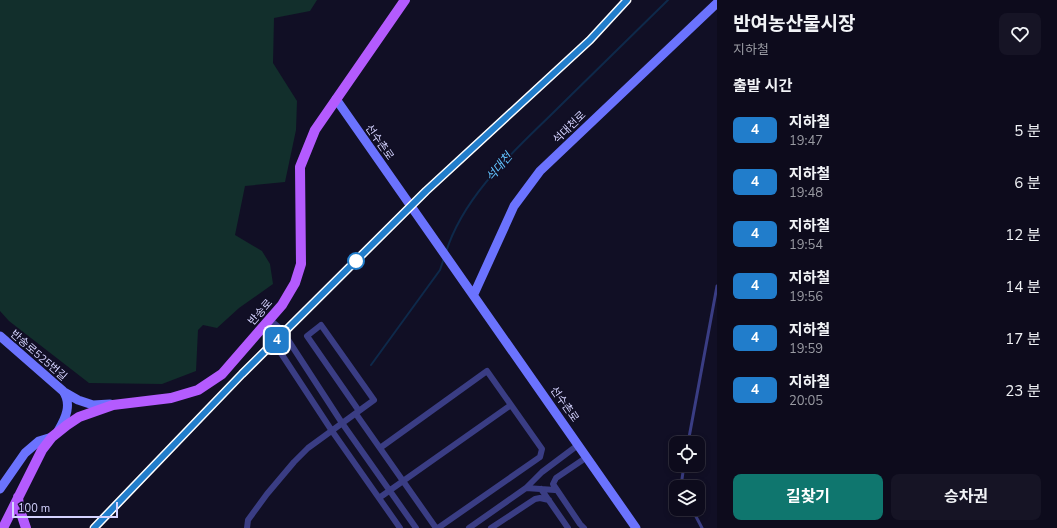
<!DOCTYPE html>
<html lang="ko">
<head>
<meta charset="utf-8">
<style>
  body { margin:0; font-family:"Nunito Sans","Noto Sans KR",sans-serif; background:#161425; color:#f1f3f6; height:100vh; display:flex; flex-direction:column; font-size:15px; white-space:nowrap }
  * { box-sizing:border-box; margin:0 }
  p { font-size:13px; color:#9a9ba3 }
  .icon { flex:none; width:22px; height:22px; fill:none; stroke:currentColor; stroke-width:2; stroke-linecap:round; stroke-linejoin:round }
  .map { position:relative; flex:1; overflow:hidden }
  .sheet { display:flex; flex-direction:column; background:#0d0b1c; width:340px }
  .sheet>* { flex:none }
  .badge { padding:0 8px; border-radius:6px; font-size:14px; line-height:26px }
  .buttons { position:absolute; left:669px; top:436px; display:grid; gap:8px }
  .buttons a { display:grid; place-items:center; width:36px; height:36px; border-radius:8px; background:#0d0b1c; box-shadow:0 2px 6px #0003,0 0 0 1px #2d2b3b; font-size:20px }
  .scale { position:absolute; left:12px; bottom:10px; width:106px; box-sizing:border-box; padding-left:4px; border:2px solid #d5d3ff; border-top:0; font-size:11px; line-height:14px; white-space:nowrap; color:#d5d3ff; -webkit-text-stroke:3px #110f25; paint-order:stroke }
  .map>.badge { position:absolute; translate:-50% -50%; box-shadow:0 0 0 2px #fff }
  h2 { padding:0 16px; font-size:15px; line-height:36px }
  .round { display:grid; place-items:center; flex:none; width:42px; height:42px; border-radius:8px; background:#161425 }
  .overview { display:flex; align-items:center; justify-content:space-between; height:68px; padding:0 16px }
  h1 { font-size:19px; font-weight:700; line-height:30px }
  .cta { display:flex; gap:8px; margin-top:auto; padding:8px 16px }
  .cta a { flex:1; height:46px; border-radius:8px; background:#0f766e; color:#fff; font-size:16px; font-weight:700; line-height:46px; text-align:center }
  .cta a+a { background:#161425; color:#f1f3f6 }
  ul { padding:0; list-style:none }
  li { display:flex; align-items:center; gap:12px; height:52px; padding:0 16px }
  li div { flex:1 }
  li b { display:block; font-size:15px }
  li em { font-style:normal }
  li .badge { min-width:44px; font-weight:700; text-align:center }
  main { display:flex; flex:1; min-height:0 }
  .map>svg:first-child { display:block }
</style>
</head>
<body>
<main>
<div class="map">
<svg width="717" height="528" viewBox="0 0 717 528">
  <rect width="100%" height="100%" fill="#110f25"/>
  <path fill="#122f2c" d="M0,0h317l-7,11 -36,7 -1,45 24,38 -1,29 -11,52 -40,4 -10,49 27,16 8,13 3,20 -34,24 -22,20 -14,-3 -5,5 -2,41 -34,13 -73,-1 -80,-62 -9,-10z"/>
  <g fill="none" stroke-linecap="round" stroke-linejoin="round">
    <path stroke="#0e294a" stroke-width="2" d="M446,252c19,-60 72,-104 115,-147 36,-35 71,-70 107,-105
      M371,365l69,-95 4,-12"/>
    <path stroke="#3a3d84" stroke-width="3" d="M688,443l29,-157
      M683,487l-1,-8 2,-14
      M692,509l10,19"/>
    <path stroke="#3a3d84" stroke-width="6" d="M269,319l12,10 61,94 74,105
      M261,330l10,8 61,93 68,97
      M356,414l80,114
      M380,448l107,-77 55,78 -2,8 -102,71
      M526,488l29,2
      M541,489l27,39
      M379,498l132,-93
      M247,528l1,-8 19,-26 27,-32 14,-14 66,-48 -53,-75 -14,11 52,75
      M469,528l57,-40 16,-16 36,-27
      M491,528l44,-29 5,-1 9,2
      M584,528l-4,-4 -27,-40 3,-6 31,-21"/>
    <path stroke="#6b73fe" stroke-width="9" d="M336,99l300,429
      M474,294l40,-88 26,-35 177,-168
      M0,336l63,55c9,13 3,27 -5,40
      M64,392l14,8 15,5 17,-1
      M0,489l25,-36 14,-12 13,-4"/>
    <path stroke="#b45bfe" stroke-width="10" d="M18,497l1,10 7,21
      M3,528l39,-78 10,-13 15,-12 12,-8 34,-12 58,-7 27,-8 24,-16 60,-69 13,-22 6,-19 -1,-97 15,-37 90,-130"/>
    <path stroke="#02f7fc" stroke-width="1" d="M449,169l141,-129 37,-40"/>
  </g>
  <g fill="none" stroke-linecap="round" stroke-linejoin="round">
    <defs>
      <path id="line" d="M94,528l148,-154 184,-183 164,-151 37,-40"/>
    </defs>
    <use href="#line" stroke="#fff" stroke-width="9"/>
    <use href="#line" stroke="#217dcb" stroke-width="6"/>
  </g>
  <circle fill="#fff" stroke="#217dcb" stroke-width="2" cx="356" cy="261" r="8"/>
  <g text-anchor="middle" stroke-width="3.5" stroke-linejoin="round" paint-order="stroke">
    <g font-size="11" fill="#d5d3ff" stroke="#110f25">
      <text transform="translate(569 127) rotate(-44)" y="4">석대천로</text>
      <text transform="translate(380 142) rotate(55)" y="4">선수촌로</text>
      <text transform="translate(260 312) rotate(-49)" y="4">반송로</text>
      <text transform="translate(39 355) rotate(41)" y="4">반송로525번길</text>
      <text transform="translate(565 404) rotate(55)" y="4">선수촌로</text>
    </g>
    <g font-size="12" font-style="italic" fill="#62c2fe" stroke="#110f25">
      <text transform="translate(499 167) rotate(-50)" y="4">석대천</text>
    </g>
  </g>
</svg>
<div class="buttons">
<a><svg class="icon" aria-label="locate" viewBox="0 0 24 24"><circle cx="12" cy="12" r="6"/><path d="M12 2v4M12 18v4M2 12h4M18 12h4"/></svg></a>
<a><svg class="icon" aria-label="layers" viewBox="0 0 24 24"><path d="M12 4l9 5-9 5-9-5zM3 14l9 5 9-5"/></svg></a>
</div>
<div class="scale">100 m</div>
<b class="badge" style="left:277px;top:340px;background:#217dcb;color:#fff">4</b>
</div>
<section class="sheet">
<div class="overview"><div><h1>반여농산물시장</h1><p>지하철</p></div><a class="round"><svg class="icon" aria-label="heart" viewBox="0 0 24 24"><path d="M12 20l-8-8c-3-5 5-10 8-4 3-6 11-1 8 4z"/></svg></a></div>
<h2>출발 시간</h2>
<ul>
<li><span class="badge" style="background:#217dcb;color:#fff">4</span><div><b>지하철</b><p>19:47</p></div><em>5 분</em></li>
<li><span class="badge" style="background:#217dcb;color:#fff">4</span><div><b>지하철</b><p>19:48</p></div><em>6 분</em></li>
<li><span class="badge" style="background:#217dcb;color:#fff">4</span><div><b>지하철</b><p>19:54</p></div><em>12 분</em></li>
<li><span class="badge" style="background:#217dcb;color:#fff">4</span><div><b>지하철</b><p>19:56</p></div><em>14 분</em></li>
<li><span class="badge" style="background:#217dcb;color:#fff">4</span><div><b>지하철</b><p>19:59</p></div><em>17 분</em></li>
<li><span class="badge" style="background:#217dcb;color:#fff">4</span><div><b>지하철</b><p>20:05</p></div><em>23 분</em></li>
</ul>
<div class="cta"><a>길찾기</a><a>승차권</a></div>
</section>
</main>
</body>
</html>
